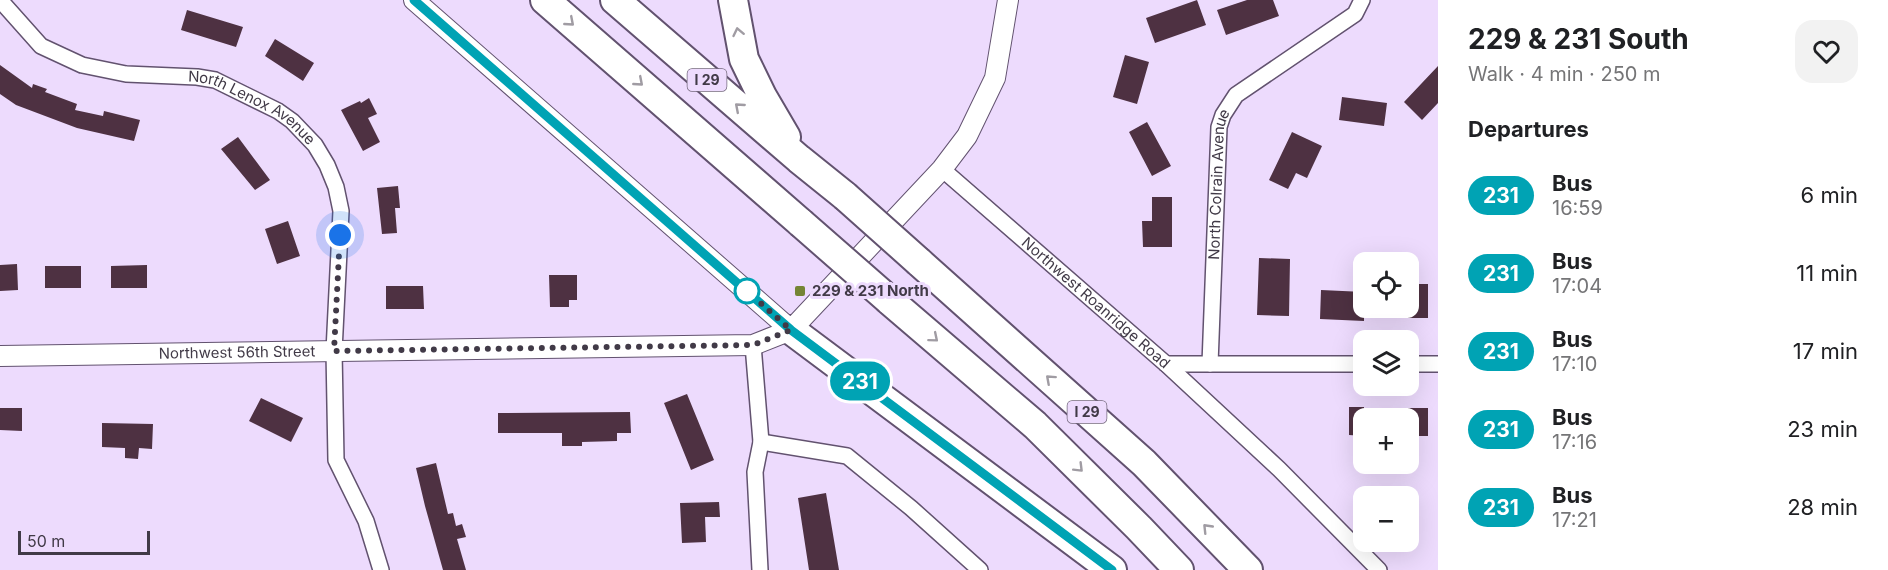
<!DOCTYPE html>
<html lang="en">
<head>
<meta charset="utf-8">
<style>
  body { margin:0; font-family:Inter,sans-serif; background:#f2f2f2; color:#202124; height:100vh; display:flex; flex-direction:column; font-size:22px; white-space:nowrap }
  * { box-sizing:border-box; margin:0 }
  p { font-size:20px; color:#757577 }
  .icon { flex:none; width:33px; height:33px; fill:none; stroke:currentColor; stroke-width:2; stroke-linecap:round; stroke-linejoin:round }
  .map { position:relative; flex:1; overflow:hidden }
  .drawer { display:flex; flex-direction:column; background:#fff; width:450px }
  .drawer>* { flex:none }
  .badge { padding:0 12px; border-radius:20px; font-size:21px; line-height:39px }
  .tools { position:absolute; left:1353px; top:252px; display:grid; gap:12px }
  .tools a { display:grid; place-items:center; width:66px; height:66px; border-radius:12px; background:#fff; box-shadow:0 6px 24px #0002; font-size:30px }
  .scale { position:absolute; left:18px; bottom:15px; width:132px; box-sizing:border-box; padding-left:6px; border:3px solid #413a47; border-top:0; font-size:16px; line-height:21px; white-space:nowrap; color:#413a47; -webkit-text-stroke:4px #eddbfd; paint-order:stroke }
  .you { position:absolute; width:30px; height:30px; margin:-15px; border:4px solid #fff; border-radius:50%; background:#1a73e8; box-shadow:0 0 0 9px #1a73e833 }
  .map>.badge { position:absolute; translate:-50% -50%; box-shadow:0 0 0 3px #fff }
  h2 { padding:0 30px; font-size:22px; line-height:54px }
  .round { display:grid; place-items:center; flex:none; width:63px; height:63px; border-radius:18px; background:#f2f2f2 }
  .overview { display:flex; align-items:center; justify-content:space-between; height:102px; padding:0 30px }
  h1 { font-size:28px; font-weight:700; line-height:45px }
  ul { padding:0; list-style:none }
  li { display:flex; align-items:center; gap:18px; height:78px; padding:0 30px }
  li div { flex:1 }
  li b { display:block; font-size:22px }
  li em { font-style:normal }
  li .badge { min-width:66px; font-weight:700; text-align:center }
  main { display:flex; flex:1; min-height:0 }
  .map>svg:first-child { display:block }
</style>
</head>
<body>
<main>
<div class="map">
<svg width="1438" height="570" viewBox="0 0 1438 570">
  <rect width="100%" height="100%" fill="#eddbfd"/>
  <path fill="#4e3142" d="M1197,0l9,25 -51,18 -9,-25z
    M1247,0h26l6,16 -53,19 -9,-25z
    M187,10l56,17 -7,20 -55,-17z
    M275,39l39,24 -11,18 -38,-25z
    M1125,55l24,7 -12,42 -24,-7z
    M0,65l32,23 1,-4 14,5 -2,3 32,12 -2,6 28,6 1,-5 36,9 -6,21 -57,-13 -61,-23 -16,-11z
    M1438,66v37l-16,17 -18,-18z
    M1342,97l45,6 -3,23 -45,-6z
    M369,98l8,16 -9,4 12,24 -17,9 -22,-41 19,-9 1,2z
    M1147,122l24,44 -19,10 -23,-44z
    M1292,132l30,14 -15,32 -11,-5 -8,16 -19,-9z
    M238,137l32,43 -15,10 -34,-41z
    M398,186l2,22h-5l2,25 -15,1 -5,-46z
    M1152,197h20v50h-29l-1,-26h10z
    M288,221l12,35 -23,8 -12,-35z
    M1259,258l31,1 -1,57 -32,-1z
    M17,264l1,26 -18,1v-26z
    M147,265v23h-36v-22z
    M45,266h36v22h-36z
    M549,275h28v25h-8v7h-19z
    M1408,284h20v34h-20z
    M386,286h37l1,23h-38z
    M1321,290l43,2v29l-44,-2z
    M687,394l27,66 -23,10 -27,-67z
    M261,398l42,20 -12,24 -42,-21z
    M1349,407h15v29l-15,-1z
    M0,408h22v23l-22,-1z
    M1408,408h20v28h-20z
    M630,412l1,21h-14v8l-35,1v4h-20v-13h-64v-20z
    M102,423l51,1 -1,25 -13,-1 -1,11 -13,-1v-10l-23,-1z
    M436,463l12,51 5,-1 3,13 6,-2 4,13 -9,2 9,31h-23l-18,-64 -9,-38z
    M826,493l13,77h-30l-11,-72z
    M719,502l1,15h-15l1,25 -24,1 -2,-40z"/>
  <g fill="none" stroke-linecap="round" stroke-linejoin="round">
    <defs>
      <g id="minor">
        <path id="s1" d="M0,0l41,46 41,19 44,9 71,3 18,3 63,31 14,10 23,24 12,20 9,22 5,24 -7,140 2,109 30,61 15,49"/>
        <path id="s2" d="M942,169l224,195 113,105 100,101"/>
        <path d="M753,345l8,97 -6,30 5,98"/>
        <path d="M1166,364h198"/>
        <path id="s3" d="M1210,364l9,-237 4,-12 13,-20 119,-81 7,-14"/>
        <path d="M1408,364h30"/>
        <path d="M761,442l86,14 64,52 69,62"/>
      </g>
      <g id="tertiary">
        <path d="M414,0l377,330"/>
        <path id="s4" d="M0,356l753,-11 38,-15 151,-161 25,-33 28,-58 13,-78"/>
      </g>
      <path id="motorway" d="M545,0l256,223
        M615,0l184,159 46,37
        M733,0l11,59 18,37 24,41
        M919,262l225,201 104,107
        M889,300l146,125 104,103 40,42
        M791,330l321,240"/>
    </defs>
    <use href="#minor" stroke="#62526f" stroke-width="18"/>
    <use href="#tertiary" stroke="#62526f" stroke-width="22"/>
    <use href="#motorway" stroke="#62526f" stroke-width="32"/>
    <use href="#minor" stroke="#fff" stroke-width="15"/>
    <use href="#tertiary" stroke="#fff" stroke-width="20"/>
    <use href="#motorway" stroke="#fff" stroke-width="28"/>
    <defs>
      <path id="motorway-bridge" d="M845,196l74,66
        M801,223l88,77"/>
    </defs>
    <use href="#motorway-bridge" stroke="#62526f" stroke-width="32" stroke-linecap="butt"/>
    <use href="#motorway-bridge" stroke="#fff" stroke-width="28"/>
  </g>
  <defs><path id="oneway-chevron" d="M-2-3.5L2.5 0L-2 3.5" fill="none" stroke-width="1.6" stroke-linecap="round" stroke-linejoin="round" transform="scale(1.5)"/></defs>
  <g stroke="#a09ca3">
    <use href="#oneway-chevron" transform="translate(570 22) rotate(41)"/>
    <use href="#oneway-chevron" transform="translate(738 32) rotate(-102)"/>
    <use href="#oneway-chevron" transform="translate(639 82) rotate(41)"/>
    <use href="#oneway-chevron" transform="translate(739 107) rotate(-139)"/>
    <use href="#oneway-chevron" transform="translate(934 338) rotate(40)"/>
    <use href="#oneway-chevron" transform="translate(1050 379) rotate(-138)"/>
    <use href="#oneway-chevron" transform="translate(1079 468) rotate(45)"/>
    <use href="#oneway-chevron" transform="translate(1207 528) rotate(-134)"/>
  </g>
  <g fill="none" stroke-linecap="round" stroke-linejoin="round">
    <defs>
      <path id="line" d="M414,0l377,330 321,240"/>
    </defs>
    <use href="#line" stroke="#fff" stroke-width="14"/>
    <use href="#line" stroke="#00a3b4" stroke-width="9"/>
    <path stroke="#413a47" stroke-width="6" stroke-dasharray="0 10.8" d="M340,235l-6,116 419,-6 38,-15 -52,-46 8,7"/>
  </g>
  <circle fill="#fff" stroke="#00a3b4" stroke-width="3" cx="747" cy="291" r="12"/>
  <rect fill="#758534" stroke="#eddbfd" stroke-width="2" x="794" y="285" width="12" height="12" rx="3"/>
  <g text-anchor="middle" stroke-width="6" stroke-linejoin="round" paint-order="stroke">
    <g fill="#eddbfd" stroke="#756a7e" stroke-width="1.5">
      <rect x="687.5" y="69" width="39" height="22" rx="4.5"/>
      <rect x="1067.5" y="401" width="39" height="22" rx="4.5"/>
    </g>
    <g font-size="14" font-weight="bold" fill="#413a47">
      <text x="707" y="85">I 29</text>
      <text x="1087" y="417">I 29</text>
    </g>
    <g font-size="15" fill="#413a47" stroke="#eddbfd">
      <text dy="5" stroke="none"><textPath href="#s1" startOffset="286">North Lenox Avenue</textPath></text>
      <text dy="5" stroke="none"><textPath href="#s3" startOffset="180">North Colrain Avenue</textPath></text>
      <text dy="5" stroke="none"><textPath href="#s2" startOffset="204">Northwest Roanridge Road</textPath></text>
      <text dy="5" stroke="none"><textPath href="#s4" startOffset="237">Northwest 56th Street</textPath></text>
    </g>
    <g font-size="15" font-weight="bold" fill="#413a47" stroke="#eddbfd" text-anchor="start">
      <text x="812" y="296">229 &amp; 231 North</text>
    </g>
  </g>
</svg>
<div class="tools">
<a><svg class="icon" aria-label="locate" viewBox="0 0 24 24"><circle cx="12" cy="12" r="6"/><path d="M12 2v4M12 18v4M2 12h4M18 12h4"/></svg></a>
<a><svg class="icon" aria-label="layers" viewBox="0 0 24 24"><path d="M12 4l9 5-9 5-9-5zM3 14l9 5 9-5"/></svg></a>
<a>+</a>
<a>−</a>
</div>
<div class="scale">50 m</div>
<div class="you" style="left:340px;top:235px"></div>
<b class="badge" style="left:860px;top:381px;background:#00a3b4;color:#fff">231</b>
</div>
<section class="drawer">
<div class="overview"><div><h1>229 &amp; 231 South</h1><p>Walk · 4 min · 250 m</p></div><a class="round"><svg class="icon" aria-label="heart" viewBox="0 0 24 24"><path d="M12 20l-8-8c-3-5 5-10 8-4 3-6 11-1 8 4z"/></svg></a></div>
<h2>Departures</h2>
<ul>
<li><span class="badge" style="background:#00a3b4;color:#fff">231</span><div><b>Bus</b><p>16:59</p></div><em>6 min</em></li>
<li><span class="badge" style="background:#00a3b4;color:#fff">231</span><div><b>Bus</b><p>17:04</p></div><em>11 min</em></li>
<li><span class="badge" style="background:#00a3b4;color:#fff">231</span><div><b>Bus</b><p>17:10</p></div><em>17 min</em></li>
<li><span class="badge" style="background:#00a3b4;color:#fff">231</span><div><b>Bus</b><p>17:16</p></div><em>23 min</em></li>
<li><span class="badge" style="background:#00a3b4;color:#fff">231</span><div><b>Bus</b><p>17:21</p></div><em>28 min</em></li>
</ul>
</section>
</main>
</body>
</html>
